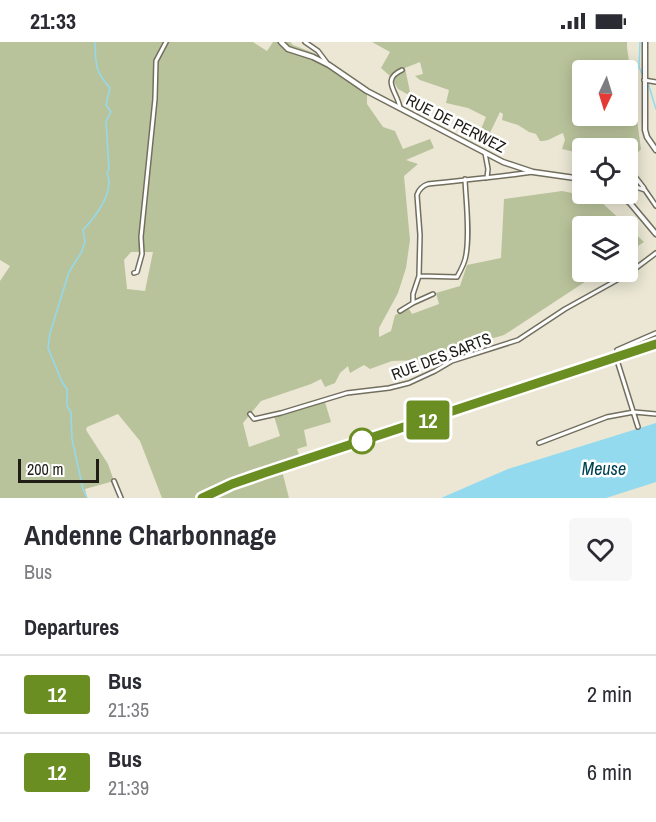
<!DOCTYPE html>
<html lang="en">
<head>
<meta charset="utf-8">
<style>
  body { margin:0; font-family:"Archivo Narrow",sans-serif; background:#f7f7f7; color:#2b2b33; height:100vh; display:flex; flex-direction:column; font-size:22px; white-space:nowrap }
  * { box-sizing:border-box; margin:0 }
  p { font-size:20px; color:#7c7c81 }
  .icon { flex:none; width:33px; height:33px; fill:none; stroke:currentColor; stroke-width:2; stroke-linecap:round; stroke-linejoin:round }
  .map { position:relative; height:456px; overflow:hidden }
  .sheet { display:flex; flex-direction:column; background:#fff; flex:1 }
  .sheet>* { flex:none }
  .badge { padding:0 12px; border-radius:4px; font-size:21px; line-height:39px }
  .needle { width:39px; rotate:184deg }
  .controls { position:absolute; left:572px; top:18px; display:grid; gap:12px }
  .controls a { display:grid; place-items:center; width:66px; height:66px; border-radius:6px; background:#fff; box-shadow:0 3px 15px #0003; font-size:30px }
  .scale { position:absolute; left:18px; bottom:15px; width:81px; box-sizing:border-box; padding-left:6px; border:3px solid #1f1d16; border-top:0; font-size:16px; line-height:21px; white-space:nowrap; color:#1f1d16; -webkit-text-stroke:4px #fff; paint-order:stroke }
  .map>.badge { position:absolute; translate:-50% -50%; box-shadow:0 0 0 3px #fff }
  h2 { padding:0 24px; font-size:22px; line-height:54px }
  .round { display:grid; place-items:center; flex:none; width:63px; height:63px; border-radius:6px; background:#f7f7f7 }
  .head { display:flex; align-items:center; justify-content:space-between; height:102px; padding:0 24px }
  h1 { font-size:28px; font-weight:700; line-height:45px }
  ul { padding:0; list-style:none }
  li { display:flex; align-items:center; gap:18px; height:78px; padding:0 24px; border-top:2px solid #e1e1e2 }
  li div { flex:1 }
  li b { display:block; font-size:22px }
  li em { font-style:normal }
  li .badge { min-width:66px; font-weight:700; text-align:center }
  .status { display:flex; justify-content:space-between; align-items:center; height:42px; padding:0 30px; background:#fff; direction:ltr }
  .status svg { height:16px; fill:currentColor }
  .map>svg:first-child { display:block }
</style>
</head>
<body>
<div class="status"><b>21:33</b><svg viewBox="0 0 49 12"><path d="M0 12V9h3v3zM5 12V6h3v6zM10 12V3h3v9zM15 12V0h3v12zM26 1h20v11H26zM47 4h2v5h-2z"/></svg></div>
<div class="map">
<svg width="656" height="456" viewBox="0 0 656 456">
  <rect width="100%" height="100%" fill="#ebe7d4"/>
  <path fill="#b9c39b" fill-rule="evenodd" d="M0,0h253l14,9 6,-9h17l3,3 21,8 36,30 17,10v11l16,23 12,4 8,18 27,-10 4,9 -28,12 12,4 -14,12 6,64 -4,28 -8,25 -19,35v9l12,-6 4,-16 14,-6 3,5 27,-10 -3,-11 24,-7 7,-21 34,-7 3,-59 58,-8 35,7 47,44 -17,11v-27h-45v46h18l-96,63 -85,25 -27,1 -22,8 -6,-4 -14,8 -2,-7 -8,7 -5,10 -10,4 -4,-8 -10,5 -50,17 -18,22 6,24 31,-11 -6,-20 51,-14 6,20 -27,8 3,16 -10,3 3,9 -64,23 -38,17h-36l-22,-57 -22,-27 -31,13 -1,3 22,34 6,17 -29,8 2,9h-87v-217l10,-15 -10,-6zM131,210h22l-8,39 -18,-2 -3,-29z
    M372,0h255v5l14,102 -13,16 -1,-17h-21l-13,-10 -15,4 -3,10 -13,-3 3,-9 -2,-7c-9,3 -14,9 -23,8l-4,-7 -7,-2 -11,-7 -16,-5 1,-6 -3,-2 -12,25 -9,-3 7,-17 -18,-9 -22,-5 3,-13 -29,-10 -5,-4 8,-2 -3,-12 -15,6 5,24 -1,3 -11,-6 -8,-13 -9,-8 9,-16zM582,28h45v46h-45z
    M282,429l7,27h-78l18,-8z"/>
  <path fill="#93daef" d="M656,381v59l-50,16h-165l67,-29z"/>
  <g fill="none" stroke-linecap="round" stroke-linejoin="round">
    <path stroke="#93daef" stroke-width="1.5" d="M640,0l-1,25 4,9
      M648,41l8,26
      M87,456l-4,-9 -11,-50 -1,-27 -4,-6v-17l-5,-7 -14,-34 2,-15 19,-61 12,-19 4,-11 -2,-12c12,-13 32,-38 24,-57l2,-4 -3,-48 5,-9 -5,-7 4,-17c-16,-18 -14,-24 -15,-46"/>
    <defs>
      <path id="minor" d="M305,0l13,9 9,12
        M644,38l12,2
        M400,66c-2,-16 -20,-28 2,-38
        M485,111l3,16 -1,9
        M627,124l17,22
        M627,142l18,6 11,16
        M134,231l3,-1 5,-18 -1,-17 14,-138 1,-38 10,-19
        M419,234l38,1c4,-7 8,-14 9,-22 4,-23 0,-52 -1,-76
        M413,261l20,-9
        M400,269l13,-8v-9l6,-18 1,-41 -3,-40c2,-6 5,-9 11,-11 35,-4 70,-7 105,-12
        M616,315l22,70
        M618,315l-1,-7 39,-17
        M250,372l4,5 27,-6 66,-20 42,-5 20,-5 26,-12 17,-10 66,-21 47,-31 63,-35 28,-21
        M539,401l68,-26 27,-5 22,2
        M114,439l7,17"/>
      <path id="tertiary" d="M281,0l7,7 25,8 16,8 38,26 136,71 30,10 49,7
        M645,0v88l2,7 9,13
        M618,152l12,9 26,31"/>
      <path id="primary" d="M202,456l17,-9 28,-10 409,-135"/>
    </defs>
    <use href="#minor" stroke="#736f5f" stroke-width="6"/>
    <use href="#tertiary" stroke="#736f5f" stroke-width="7"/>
    <use href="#primary" stroke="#736f5f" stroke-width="8"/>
    <use href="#minor" stroke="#fff" stroke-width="3"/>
    <use href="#tertiary" stroke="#fff" stroke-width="4"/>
    <use href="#primary" stroke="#fff" stroke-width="5"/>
  </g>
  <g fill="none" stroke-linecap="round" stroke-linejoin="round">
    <defs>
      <path id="line" d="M202,456l30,-14 32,-11 392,-129"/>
    </defs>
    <use href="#line" stroke="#fff" stroke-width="14"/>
    <use href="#line" stroke="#6b8e23" stroke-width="9"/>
  </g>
  <circle fill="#fff" stroke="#6b8e23" stroke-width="3" cx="362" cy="399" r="12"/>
  <g text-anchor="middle" stroke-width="5" stroke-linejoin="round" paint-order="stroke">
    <g font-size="16" fill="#1f1d16" stroke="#fff">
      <text transform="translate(456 81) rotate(27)" y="6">RUE DE PERWEZ</text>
      <text transform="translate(441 314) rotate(-21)" y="6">RUE DES SARTS</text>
    </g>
    <g font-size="18" font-style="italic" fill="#004252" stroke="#fff">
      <text x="604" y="433">Meuse</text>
    </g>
  </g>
</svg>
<div class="controls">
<a><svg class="needle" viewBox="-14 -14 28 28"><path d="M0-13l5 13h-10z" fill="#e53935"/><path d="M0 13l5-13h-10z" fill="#7c7c81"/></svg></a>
<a><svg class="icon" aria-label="locate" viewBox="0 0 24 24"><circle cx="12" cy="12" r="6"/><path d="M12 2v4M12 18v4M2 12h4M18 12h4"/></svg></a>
<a><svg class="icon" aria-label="layers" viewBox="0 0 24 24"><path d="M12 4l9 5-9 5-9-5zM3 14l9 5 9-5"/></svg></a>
</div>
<div class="scale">200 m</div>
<b class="badge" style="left:428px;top:378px;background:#6b8e23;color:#fff">12</b>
</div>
<section class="sheet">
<div class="head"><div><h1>Andenne Charbonnage</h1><p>Bus</p></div><a class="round"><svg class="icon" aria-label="heart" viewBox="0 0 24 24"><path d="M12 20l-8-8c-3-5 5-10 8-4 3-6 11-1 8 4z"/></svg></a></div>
<h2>Departures</h2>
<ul>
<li><span class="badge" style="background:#6b8e23;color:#fff">12</span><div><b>Bus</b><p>21:35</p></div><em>2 min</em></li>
<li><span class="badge" style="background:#6b8e23;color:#fff">12</span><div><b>Bus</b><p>21:39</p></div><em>6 min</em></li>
</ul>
</section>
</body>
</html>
